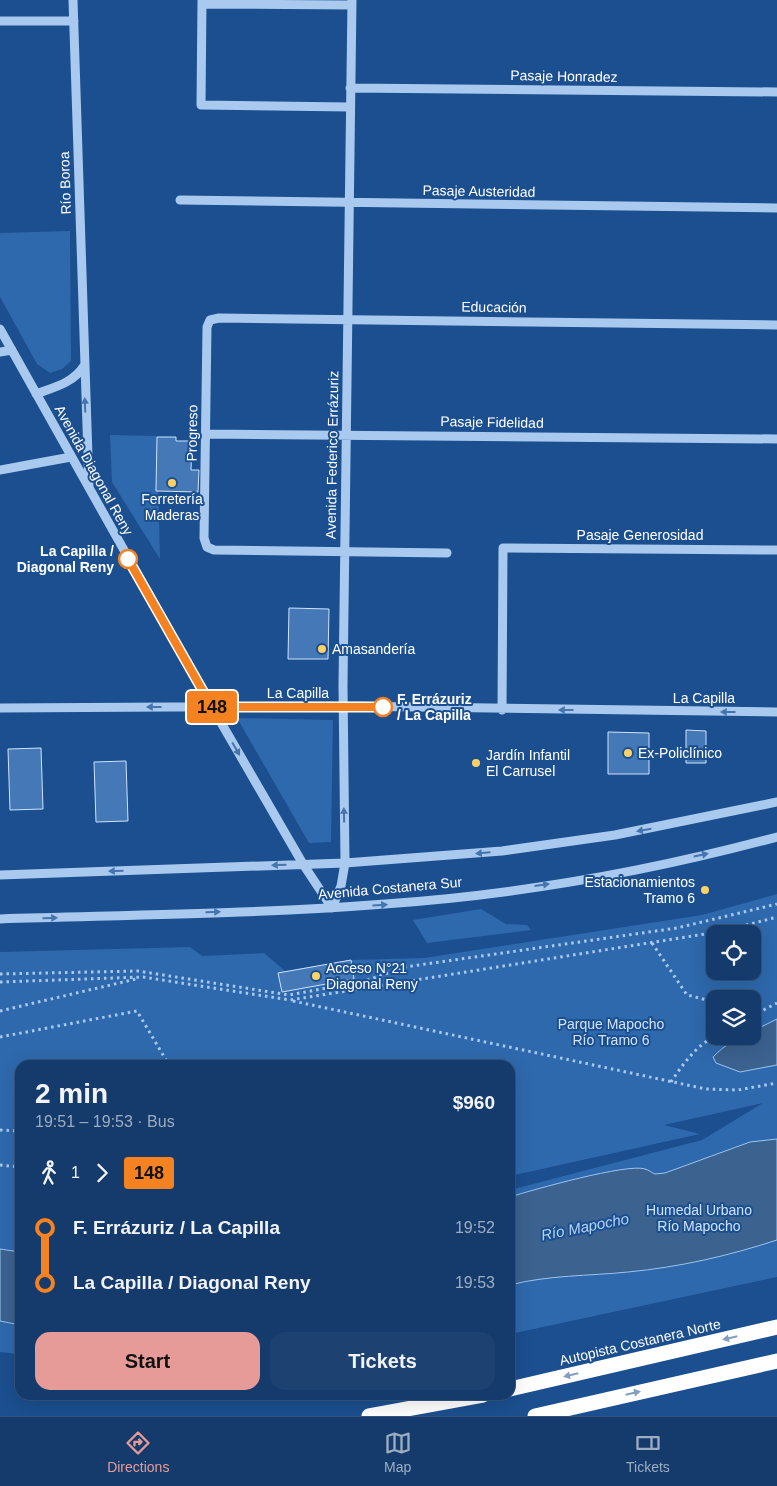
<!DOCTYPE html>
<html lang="en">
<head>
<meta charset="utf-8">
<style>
  body { margin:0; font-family:Arial,sans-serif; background:#1d4271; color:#f1f3f6; height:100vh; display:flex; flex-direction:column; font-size:19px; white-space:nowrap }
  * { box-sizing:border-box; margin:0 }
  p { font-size:16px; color:#9dadc1 }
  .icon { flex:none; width:28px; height:28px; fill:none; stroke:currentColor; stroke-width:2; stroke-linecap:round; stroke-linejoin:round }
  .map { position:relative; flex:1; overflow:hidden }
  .drawer { position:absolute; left:15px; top:1060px; width:500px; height:340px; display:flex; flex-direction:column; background:#143b6b; border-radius:15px; box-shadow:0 5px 20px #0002,0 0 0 1px #33557e }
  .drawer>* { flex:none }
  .badge { padding:0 10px; border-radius:4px; font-size:18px; line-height:32px }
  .tools { position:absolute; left:706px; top:925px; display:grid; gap:10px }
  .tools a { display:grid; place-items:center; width:55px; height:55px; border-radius:10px; background:#143b6b; box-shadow:0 5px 20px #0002,0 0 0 1px #33557e; font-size:25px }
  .map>.badge { position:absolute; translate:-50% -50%; box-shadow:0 0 0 2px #fff }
  .legs { display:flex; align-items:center; gap:8px; height:55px; padding:0 20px; font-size:16px }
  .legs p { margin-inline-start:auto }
  .headline { display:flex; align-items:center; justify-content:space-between; height:85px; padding:0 20px }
  h1 { font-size:28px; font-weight:700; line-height:38px }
  .primary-button { display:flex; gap:10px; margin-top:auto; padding:10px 20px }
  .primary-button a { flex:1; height:58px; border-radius:15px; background:#e69b98; color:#111; font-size:20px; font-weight:700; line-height:58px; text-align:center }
  .primary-button a+a { background:#1d4271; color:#f1f3f6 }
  ul { padding:0 20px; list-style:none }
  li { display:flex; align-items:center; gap:18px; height:55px; font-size:19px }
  li i { display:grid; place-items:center; width:8px; height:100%; margin:0 6px; background:currentColor }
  li i::after { content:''; width:12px; height:12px; margin:-6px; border:4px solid; border-radius:50%; background:#143b6b }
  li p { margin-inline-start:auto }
  li:first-child i { background:linear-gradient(#0000 50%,currentColor 0) }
  li:last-child i { background:linear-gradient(currentColor 50%,#0000 0) }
  .dock { display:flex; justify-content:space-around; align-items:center; height:70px; border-top:1px solid #33557e; background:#143b6b; font-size:14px; color:#9dadc1 }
  .dock a { display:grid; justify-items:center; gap:2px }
  .dock .on { color:#e69b98 }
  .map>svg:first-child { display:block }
</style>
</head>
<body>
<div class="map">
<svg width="777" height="1416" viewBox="0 0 777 1416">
  <rect width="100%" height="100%" fill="#1b4f8f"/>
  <path fill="#2e69ad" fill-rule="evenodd" d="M70,231l1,130 -9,8 -12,4 -13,-9 -37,-67v-64z
    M110,435l47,1 3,123 -48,-77z
    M237,718l96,2 -2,122 -22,1z
    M777,894v383l-267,57v-144l192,-50 61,-37 -99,22 36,9 -190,42v-111h-490v289l-20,-2v-400l190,-5 12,9 62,-3 21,18 66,-11 73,-2 278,-43zM715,934h37v37h-37zM715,999h37v37h-37z
    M481,909l25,15 21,1 4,5 -104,13 -14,-23z"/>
  <path fill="#3c6290" stroke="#9cc4f0" d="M777,1019v46l-37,7 -24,-9 -3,-6c11,-11 24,-21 39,-21l1,-5z
    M777,1139v101c-49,16 -97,27 -149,32 -39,4 -80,3 -118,13v-88c22,-7 118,-34 135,-28 4,1 7,4 10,5l10,-1 85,-31z
    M0,1249l20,3v73l-20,-4z"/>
  <path fill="#4478b7" stroke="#cfe3fa" d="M157,437h19v4h16l-1,29h8l-1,22 -42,-1z
    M289,608l40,1 -1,50h-40z
    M686,730l20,1v32h-20z
    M608,732l41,1v41h-41z
    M41,748l2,61 -33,1 -2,-61z
    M126,761l2,60 -32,1 -2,-60z
    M351,960l3,19 -72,13 -4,-19z"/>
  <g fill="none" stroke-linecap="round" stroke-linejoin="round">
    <path stroke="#a9c9ee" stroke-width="3" stroke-dasharray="2.5 4" stroke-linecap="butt" d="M652,943l35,52 28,7
      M0,974l138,-3 151,24 76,-14 40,-14 272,-39 100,-24
      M0,982l143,-5 147,23 434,-69 53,-14
      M293,1001l413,88 32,1 39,-7
      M0,1011l136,-32
      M752,1016l25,-13
      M0,1037l137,-26 32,54
      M671,1082c12,-18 25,-36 44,-46
      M0,1130l20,1
      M0,1165l20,2"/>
    <path stroke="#a9c9ee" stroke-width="9" d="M73,0l16,487
      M202,0l-1,105 149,2
      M202,4l150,1
      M0,21h74
      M350,88l427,4
      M180,200l597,8
      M0,329l212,378 91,157 29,44
      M0,352l12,-2
      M36,394c19,-7 37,-11 48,-28
      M206,434l571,5
      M0,470l71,-13
      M447,553l-233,-3 -7,-3 -3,-9 3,-211 3,-7 9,-2 558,7
      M0,708l343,-2 434,6
      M502,710l1,-162 274,2
      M0,875l345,-12 157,-12 113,-16 162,-33
      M332,908l9,-22 4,-23 -2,-177 9,-686
      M0,919c128,-4 257,-5 385,-15 130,-9 266,-33 392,-67"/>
    <path stroke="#fff" stroke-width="15" d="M510,1389l267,-62
      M369,1416l114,-21
      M535,1416l242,-55"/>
  </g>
  <defs><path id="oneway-solid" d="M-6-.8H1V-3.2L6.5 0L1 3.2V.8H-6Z" transform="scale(1.25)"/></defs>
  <g fill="#4674ac">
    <use href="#oneway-solid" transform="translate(85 405) rotate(-92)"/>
    <use href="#oneway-solid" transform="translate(154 707) rotate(180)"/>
    <use href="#oneway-solid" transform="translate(566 710) rotate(-180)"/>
    <use href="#oneway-solid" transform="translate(728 712) rotate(-180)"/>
    <use href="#oneway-solid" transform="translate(236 749) rotate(60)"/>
    <use href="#oneway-solid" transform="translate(344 815) rotate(-91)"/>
    <use href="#oneway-solid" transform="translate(644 830) rotate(170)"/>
    <use href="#oneway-solid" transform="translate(483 853) rotate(175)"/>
    <use href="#oneway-solid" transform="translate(701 855) rotate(-12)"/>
    <use href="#oneway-solid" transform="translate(279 865) rotate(178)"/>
    <use href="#oneway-solid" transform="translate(116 871) rotate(178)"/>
    <use href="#oneway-solid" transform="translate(542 885) rotate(-8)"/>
    <use href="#oneway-solid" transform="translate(380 905) rotate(-4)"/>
    <use href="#oneway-solid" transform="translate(213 912) rotate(-2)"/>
    <use href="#oneway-solid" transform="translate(50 918) rotate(-2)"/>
  </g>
  <g fill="#829ec1">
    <use href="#oneway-solid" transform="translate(730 1338) rotate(167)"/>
    <use href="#oneway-solid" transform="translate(571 1375) rotate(167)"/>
    <use href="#oneway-solid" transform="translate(633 1393) rotate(-13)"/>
  </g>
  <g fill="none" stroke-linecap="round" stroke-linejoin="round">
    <defs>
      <path id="line-1" d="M128,559l84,148h171"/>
    </defs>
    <use href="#line-1" stroke="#fff" stroke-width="11"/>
    <use href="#line-1" stroke="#f58220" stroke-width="8"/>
  </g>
  <g fill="#ffd166" stroke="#1b4f8f" stroke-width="2">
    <circle cx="172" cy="483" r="5"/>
    <circle cx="322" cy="649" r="5"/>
    <circle cx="628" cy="753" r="5"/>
    <circle cx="476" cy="763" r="5"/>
    <circle cx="705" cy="890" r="5"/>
    <circle cx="316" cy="976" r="5"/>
  </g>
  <g fill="#fff" stroke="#f58220" stroke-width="2.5">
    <circle cx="128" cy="559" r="9"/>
    <circle cx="383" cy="707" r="9"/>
  </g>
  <g text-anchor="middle" stroke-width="4" stroke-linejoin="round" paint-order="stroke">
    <g font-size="14" fill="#fff" stroke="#1b4f8f">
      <text transform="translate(564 76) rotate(1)" y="5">Pasaje Honradez</text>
      <text transform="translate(65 183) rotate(-92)" y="5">Río Boroa</text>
      <text transform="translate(479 191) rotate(1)" y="5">Pasaje Austeridad</text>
      <text transform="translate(494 307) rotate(1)" y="5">Educación</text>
      <text transform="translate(492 422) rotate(1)" y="5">Pasaje Fidelidad</text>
      <text transform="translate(192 433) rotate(-89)" y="5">Progreso</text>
      <text transform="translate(332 455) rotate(-89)" y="5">Avenida Federico Errázuriz</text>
      <text transform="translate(94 470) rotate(61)" y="5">Avenida Diagonal Reny</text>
      <text x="640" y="540">Pasaje Generosidad</text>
      <text x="298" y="698">La Capilla</text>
      <text x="704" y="703">La Capilla</text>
      <text transform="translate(390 888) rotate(-5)" y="5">Avenida Costanera Sur</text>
      <text transform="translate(640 1342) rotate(-13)" y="5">Autopista Costanera Norte</text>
    </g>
    <g font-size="14" fill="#fff" stroke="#1b4f8f" text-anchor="start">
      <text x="172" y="504" text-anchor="middle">Ferretería<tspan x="172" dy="16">Maderas</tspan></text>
      <text x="332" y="654">Amasandería</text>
      <text x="638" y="758">Ex-Policlínico</text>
      <text x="486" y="760">Jardín Infantil<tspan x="486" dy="16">El Carrusel</tspan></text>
      <text x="695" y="887" text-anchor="end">Estacionamientos<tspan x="695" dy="16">Tramo 6</tspan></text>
      <text x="326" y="973">Acceso N°21<tspan x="326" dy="16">Diagonal Reny</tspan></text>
    </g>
    <g font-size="14" font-weight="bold" fill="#fff" stroke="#1b4f8f" text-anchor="end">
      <text x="114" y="556">La Capilla /<tspan x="114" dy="16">Diagonal Reny</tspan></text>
      <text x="397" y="704" text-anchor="start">F. Errázuriz<tspan x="397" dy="16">/ La Capilla</tspan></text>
    </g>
    <g font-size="14" fill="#cfe3fa" stroke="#1b4f8f">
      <text x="611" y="1029">Parque Mapocho<tspan x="611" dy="16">Río Tramo 6</tspan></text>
      <text x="699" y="1215">Humedal Urbano<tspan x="699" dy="16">Río Mapocho</tspan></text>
    </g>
    <g font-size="15" font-style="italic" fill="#b5d3f5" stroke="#1b4f8f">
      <text transform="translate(585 1227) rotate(-11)" y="5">Río Mapocho</text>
    </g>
  </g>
</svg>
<div class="tools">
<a><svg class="icon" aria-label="locate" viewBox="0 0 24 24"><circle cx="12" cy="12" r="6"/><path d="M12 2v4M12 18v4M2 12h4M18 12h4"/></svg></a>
<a><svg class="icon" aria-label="layers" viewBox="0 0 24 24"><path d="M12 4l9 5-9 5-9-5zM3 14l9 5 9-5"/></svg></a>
</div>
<b class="badge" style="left:212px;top:707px;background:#f58220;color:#111">148</b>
<section class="drawer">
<div class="headline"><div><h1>2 min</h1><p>19:51 – 19:53 · Bus</p></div><b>$960</b></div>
<div class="legs"><svg class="icon" aria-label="walk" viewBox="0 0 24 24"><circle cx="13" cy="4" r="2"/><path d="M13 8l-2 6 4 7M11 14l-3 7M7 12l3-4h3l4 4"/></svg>1<svg class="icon" aria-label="forward" viewBox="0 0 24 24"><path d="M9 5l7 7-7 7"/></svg><b class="badge" style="background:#f58220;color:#111">148</b></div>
<ul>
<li><i style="color:#f58220"></i><b>F. Errázuriz / La Capilla</b><p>19:52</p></li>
<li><i style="color:#f58220"></i><b>La Capilla / Diagonal Reny</b><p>19:53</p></li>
</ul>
<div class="primary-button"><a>Start</a><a>Tickets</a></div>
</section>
</div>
<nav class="dock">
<a class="on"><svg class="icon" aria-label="directions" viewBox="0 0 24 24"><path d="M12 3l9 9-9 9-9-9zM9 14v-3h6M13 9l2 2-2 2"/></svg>Directions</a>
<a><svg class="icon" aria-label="map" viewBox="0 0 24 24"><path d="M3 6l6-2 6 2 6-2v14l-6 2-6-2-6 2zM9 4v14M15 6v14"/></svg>Map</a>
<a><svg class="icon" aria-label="tickets" viewBox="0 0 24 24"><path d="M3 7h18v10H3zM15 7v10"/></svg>Tickets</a>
</nav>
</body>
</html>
